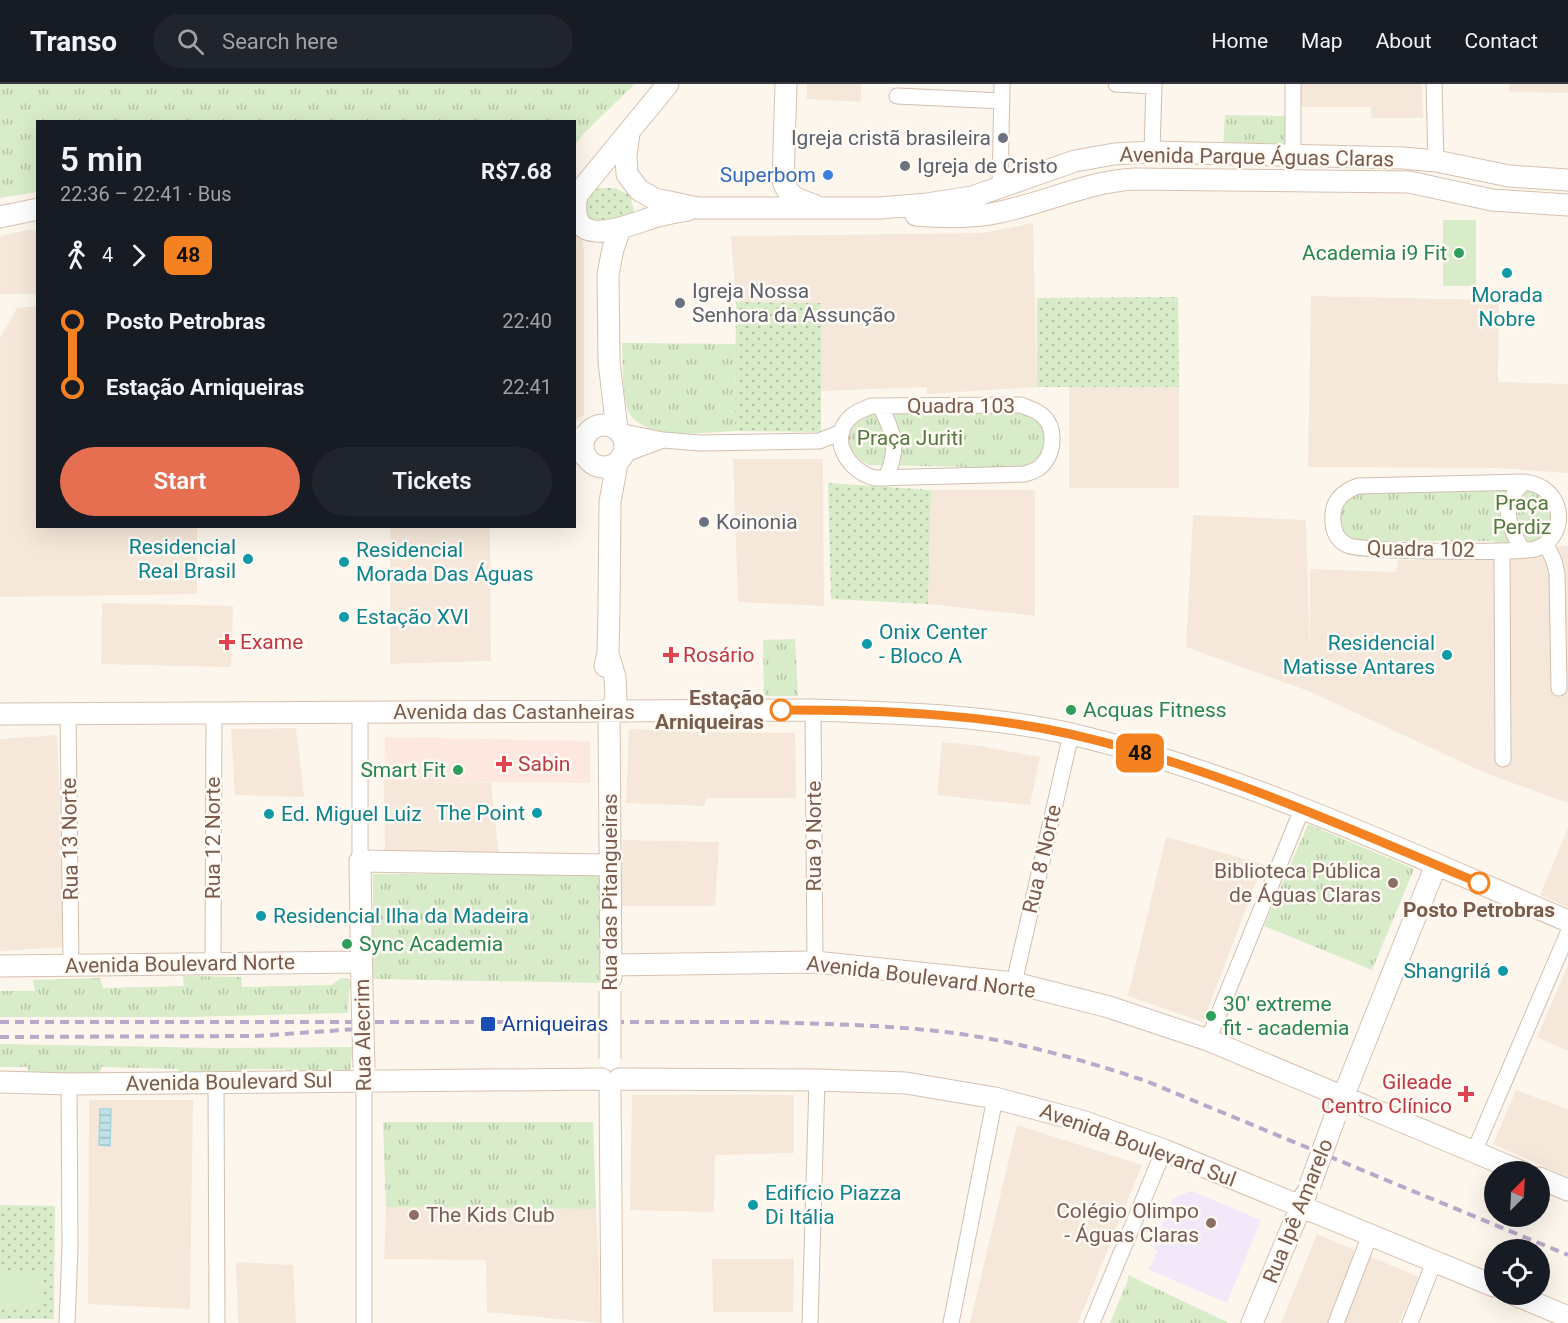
<!DOCTYPE html>
<html lang="en">
<head>
<meta charset="utf-8">
<style>
  body { margin:0; font-family:Roboto,sans-serif; background:#20242c; color:#f1f3f6; height:100vh; display:flex; flex-direction:column; font-size:22px; white-space:nowrap }
  * { box-sizing:border-box; margin:0 }
  p { font-size:20px; color:#9ea1a6 }
  .icon { flex:none; width:33px; height:33px; fill:none; stroke:currentColor; stroke-width:2; stroke-linecap:round; stroke-linejoin:round }
  .map { position:relative; flex:1; overflow:hidden }
  .details { position:absolute; left:36px; top:36px; width:540px; height:408px; display:flex; flex-direction:column; background:#171b24; border-radius:0px; box-shadow:0 6px 24px #0002 }
  .details>* { flex:none }
  .badge { padding:0 12px; border-radius:9px; font-size:21px; line-height:39px }
  .needle { width:39px; rotate:24deg }
  .fabs { position:absolute; left:1484px; top:1077px; display:grid; gap:12px }
  .fabs a { display:grid; place-items:center; width:66px; height:66px; border-radius:50%; background:#171b24; box-shadow:0 6px 24px #0002; font-size:30px }
  .map>.badge { position:absolute; translate:-50% -50%; box-shadow:0 0 0 3px #fff }
  .legs { display:flex; align-items:center; gap:9px; height:66px; padding:0 24px; font-size:20px }
  .legs p { margin-inline-start:auto }
  .summary { display:flex; align-items:center; justify-content:space-between; height:102px; padding:0 24px }
  h1 { font-size:33px; font-weight:600; line-height:45px }
  .action { display:flex; gap:12px; margin-top:auto; padding:12px 24px }
  .action a { flex:1; height:69px; border-radius:36px; background:#e76f51; color:#fff; font-size:24px; font-weight:600; line-height:69px; text-align:center }
  .action a+a { background:#20242c; color:#f1f3f6 }
  ul { padding:0 24px; list-style:none }
  li { display:flex; align-items:center; gap:21px; height:66px; font-size:22px }
  li i { display:grid; place-items:center; width:9px; height:100%; margin:0 8px; background:currentColor }
  li i::after { content:''; width:15px; height:15px; margin:-8px; border:4px solid; border-radius:50%; background:#171b24 }
  li p { margin-inline-start:auto }
  li:first-child i { background:linear-gradient(#0000 50%,currentColor 0) }
  li:last-child i { background:linear-gradient(currentColor 50%,#0000 0) }
  header { display:flex; align-items:center; gap:36px; box-sizing:border-box; height:84px; padding:0 30px; background:#171b24; border-bottom:2px solid #363941 }
  header strong { font-size:28px }
  nav { display:flex; gap:33px; margin-inline-start:auto; font-size:21px }
  .search { width:420px; height:54px; background:#20242c; display:flex; align-items:center; gap:15px; box-sizing:border-box; padding:0 21px; border-radius:33px; color:#9ea1a6; font-size:22px }
  .map>svg:first-child { display:block }
</style>
</head>
<body>
<header>
<strong>Transo</strong>
<div class="search"><svg class="icon" aria-label="search" viewBox="0 0 24 24"><circle cx="10" cy="10" r="6"/><path d="M15 15l6 6"/></svg>Search here</div>
<nav><a>Home</a><a>Map</a><a>About</a><a>Contact</a></nav>
</header>
<div class="map">
<svg width="1568" height="1239" viewBox="0 0 1568 1239">
  <defs>
    <pattern id="grass-dots" width="8" height="8" patternUnits="userSpaceOnUse" patternTransform="scale(1.5)"><rect width="8" height="8" fill="#d8ecc9"/><path d="M2 2h.1M6 6h.1" fill="none" stroke="#b4c2a5" stroke-width="1.8" stroke-linecap="round"/></pattern>
    <pattern id="park-tufts" width="24" height="20" patternUnits="userSpaceOnUse" patternTransform="scale(1.5)"><rect width="24" height="20" fill="#d8ecc9"/><path d="M3 7l-1-3M5 7V3M7 7l1-3M15 17l-1-3M17 17v-4M19 17l1-3" fill="none" stroke="#b4c2a5"/></pattern>
    <pattern id="water-rules" width="6" height="5" patternUnits="userSpaceOnUse" patternTransform="scale(1.5)"><rect width="6" height="5" fill="#bfe3e8"/><path d="M0 2.5h6" fill="none" stroke="#a0bbbe"/></pattern>
  </defs>
  <rect width="100%" height="100%" fill="#fdf6ec"/>
  <path fill="#f5e8da" d="M807,0h54v18l-54,-3z
    M1299,0h123l1,34h-52v-11h-72z
    M1509,0h59v9l-59,-1z
    M1033,139l4,164 -110,7v-7l-106,4v-88l-85,-1 -5,-66 252,-3z
    M27,146h10v64h-37v-58z
    M575,150l7,4 2,14v163l-9,6z
    M1311,212l188,4 -1,82 70,2v89l-73,-5 -187,-1z
    M37,222l1,220 159,1v67l-197,3v-259l17,-30z
    M1069,303h110v101h-110z
    M733,375h90l1,147 -86,-4z
    M931,406h104v126l-107,-12z
    M1193,431l113,5 4,132v-83l86,3 2,-12 83,-1 87,-14v258l-83,-30 -174,-81 -125,-45z
    M390,443h100l1,134 -101,3z
    M102,519l131,3 -2,61 -130,-3z
    M296,644l8,69 -69,-2 -4,-66z
    M629,645l78,3 88,1 1,65h-89l-3,8 -78,-3z
    M57,651l9,212 -66,4v-212z
    M942,658l38,4 60,11 -10,48 -93,-10z
    M384,698l107,1 8,75 -114,-3z
    M1568,744v79l-28,-12z
    M1166,753l97,27 -60,158 -75,-26z
    M623,756l96,2 -4,64h-95z
    M1568,881v86l-31,-14z
    M1516,1006l52,19v68l-75,-33z
    M632,1011h162v58l-79,2 -1,57 -84,-2z
    M89,1016h104l-3,209 -102,-5z
    M1017,1041l125,40 -64,158h-108z
    M386,1123l210,2 3,55 1,59 -113,-11 -1,-52 -102,-1z
    M1317,1150l102,43 -20,46h-118z
    M712,1175h82l-1,53h-80z
    M236,1178l57,3 3,58h-58z"/>
  <path fill="#fde8e0" d="M385,653l205,4v42l-206,-1z"/>
  <path fill="#f3e8fa" d="M1191,1107l70,29 -34,83 -78,-33 8,-19 -4,-3 20,-50z"/>
  <path fill="url(#grass-dots)" d="M600,104h14l16,7 4,16 -8,11 -39,-1 -4,-20 10,-11z
    M1178,213l1,90h-142v-89z
    M736,218l85,1v129l-86,-1z
    M828,399l103,7 -3,114 -97,-5z
    M0,1121l55,1 -1,113h-54z"/>
  <path fill="url(#park-tufts)" d="M0,0h635l-51,49 -9,12 -1,-23h-536l-1,70 -37,6z
    M1225,31l65,1 3,30 -70,-1z
    M622,259l114,1 -1,87c-29,1 -101,13 -109,-27 -4,-19 -3,-41 -4,-61z
    M872,326h145c15,7 38,19 28,40 -2,5 -9,11 -13,15l-13,3 -151,-3c-14,-8 -29,-26 -16,-43 4,-5 14,-9 20,-12z
    M1494,399l62,11 -10,50 -51,6 -1,-9h-116v9l-30,-3 -15,-41 16,-17 29,3 116,-1z
    M795,555l3,57h-34l-1,-56z
    M1308,740l106,45 -42,101 -108,-44z
    M373,790l226,1 2,108 -228,-4z
    M183,892l58,1 1,10 89,-2 10,-7 8,1 3,6 -3,6 -1,22 -162,4h-186v-26h35l-2,-11 67,-2 3,10 81,-2z
    M0,960l216,4 137,-1 -3,23 -3,6h-59l-3,-7h-43v6h-63l-1,-6 -77,-2 -2,8h-70l-2,-8h-27z
    M383,1038h210l3,87 -210,-2z
    M1128,1191l99,47v1h-117l18,-43z"/>
  <path fill="#d8ecc9" d="M1443,136h33v66h-33z
    M0,1187h44l-1,38h-43z"/>
  <path fill="url(#water-rules)" stroke="#a5d3da" stroke-width="1.5" d="M100,1025h11l-1,37 -11,-1z"/>
  <g fill="none" stroke-linecap="round" stroke-linejoin="round">
    <defs>
      <path id="street" d="M1116,0l38,2
        M1293,0v72
        M1434,0l2,77
        M897,12l105,5
        M1152,68l2,-68
        M1000,103l2,-103
        M1021,321c7,3 16,5 22,11 14,13 11,40 -4,52 -4,3 -9,4 -14,6l-150,4c-28,-7 -49,-42 -22,-63 5,-4 12,-6 18,-9z
        M880,322c15,29 19,42 6,72
        M619,347l44,9 37,3 119,-2 23,-9
        M574,353l13,-4
        M574,369l12,5
        M623,371l40,-15
        M1524,398c44,5 44,57 11,67 -17,4 -177,3 -188,-4 -12,-6 -15,-18 -14,-31 1,-15 11,-23 25,-28z
        M1546,460l8,17 3,12 2,115
        M1523,466c-16,-25 -23,-45 1,-68
        M1502,467l1,208
        M813,626l2,252
        M360,628v149
        M68,629l3,252
        M213,880l1,-252
        M1014,899l57,-249
        M1208,956l94,-231
        M216,998l1,241
        M1474,1068l94,-219
        M67,1239l3,-75 -1,-164
        M364,1239v-243
        M810,1239l7,-243
        M951,1239l44,-225
        M1092,1239l72,-173
        M1336,1239l34,-88
        M1410,1239l24,-61"/>
      <path id="secondary" d="M668,0l-91,111c-11,57 47,32 74,23 12,-4 25,-6 37,-8
        M786,0l-3,97c5,16 16,19 31,24
        M629,49l-3,23 1,18 12,16 16,9 43,9h182l47,-4 45,-7 103,-36 39,-7 38,-2 251,6 33,3 73,15 59,4
        M916,131c24,2 50,3 74,-1 49,-8 94,-32 144,-35l275,3 83,18 76,5
        M0,133l38,-8
        M583 362a21 21 0 1 1 42 0a21 21 0 1 1-42 0Z
        M617,345l-8,-67 -1,-88 5,-25 7,-20
        M608,570l7,23 1,22 -7,14 2,265
        M605,582l3,-12 1,-44 1,-108 7,-39
        M0,630l813,-4c86,3 174,5 258,24 172,40 334,118 497,187
        M611,881l204,-3 199,21 95,24 99,33 314,132
        M0,882l361,-4
        M362,909l-2,-132 249,4
        M619,995l198,1 89,3 89,15 87,23 82,29 330,136
        M0,998l69,2 533,-5
        M610,1004l2,235
        M1339,1023l97,-242
        M1539,1094l29,12
        M1513,1210l55,23
        M1252,1239l54,-129"/>
    </defs>
    <use href="#street" stroke="#d1beb0" stroke-width="17"/>
    <use href="#secondary" stroke="#d6c0b0" stroke-width="23"/>
    <use href="#street" stroke="#fff" stroke-width="15"/>
    <use href="#secondary" stroke="#fff" stroke-width="21"/>
    <path stroke="#b9a8c9" stroke-width="4" stroke-dasharray="9 6" stroke-linecap="butt" d="M0,938h762c64,2 129,3 192,11 65,9 130,27 192,48l422,174
      M0,953l256,-1 101,-7"/>
    <defs>
      <path id="secondary-bridge" d="M362,909l2,75
        M610,975v-68
        M1310,1101l25,-68"/>
    </defs>
    <use href="#secondary-bridge" stroke="#d6c0b0" stroke-width="23" stroke-linecap="butt"/>
    <use href="#secondary-bridge" stroke="#fff" stroke-width="21"/>
  </g>
  <g fill="none" stroke-linecap="round" stroke-linejoin="round">
    <defs>
      <path id="line-1" d="M781,626c96,0 195,3 289,24 142,32 275,93 409,149"/>
    </defs>
    <use href="#line-1" stroke="#fff" stroke-width="14"/>
    <use href="#line-1" stroke="#f58220" stroke-width="9"/>
  </g>
  <g fill="#6b7280" stroke="#fffaf3" stroke-width="2">
    <circle cx="1003" cy="54" r="6"/>
    <circle cx="905" cy="82" r="6"/>
    <circle cx="680" cy="219" r="6"/>
    <circle cx="704" cy="438" r="6"/>
  </g>
  <circle fill="#3f7fe0" stroke="#fffaf3" stroke-width="2" cx="828" cy="91" r="6"/>
  <g fill="#2e9e5b" stroke="#fffaf3" stroke-width="2">
    <circle cx="1459" cy="169" r="6"/>
    <circle cx="1071" cy="626" r="6"/>
    <circle cx="458" cy="686" r="6"/>
    <circle cx="347" cy="860" r="6"/>
    <circle cx="1211" cy="932" r="6"/>
  </g>
  <g fill="#0f9aa8" stroke="#fffaf3" stroke-width="2">
    <circle cx="1507" cy="189" r="6"/>
    <circle cx="248" cy="475" r="6"/>
    <circle cx="344" cy="478" r="6"/>
    <circle cx="344" cy="533" r="6"/>
    <circle cx="867" cy="560" r="6"/>
    <circle cx="1447" cy="571" r="6"/>
    <circle cx="537" cy="729" r="6"/>
    <circle cx="269" cy="730" r="6"/>
    <circle cx="261" cy="832" r="6"/>
    <circle cx="1503" cy="887" r="6"/>
    <circle cx="753" cy="1121" r="6"/>
  </g>
  <g fill="#e0444e" stroke="#fffaf3" stroke-width="2">
    <path d="M224 549h6v6h6v6h-6v6h-6v-6h-6v-6h6z"/>
    <path d="M668 562h6v6h6v6h-6v6h-6v-6h-6v-6h6z"/>
    <path d="M501 671h6v6h6v6h-6v6h-6v-6h-6v-6h6z"/>
    <path d="M1463 1001h6v6h6v6h-6v6h-6v-6h-6v-6h6z"/>
  </g>
  <g fill="#fff" stroke="#f58220" stroke-width="3">
    <circle cx="781" cy="626" r="10"/>
    <circle cx="1479" cy="799" r="10"/>
  </g>
  <g fill="#8d6e63" stroke="#fffaf3" stroke-width="2">
    <circle cx="1393" cy="799" r="6"/>
    <circle cx="414" cy="1131" r="6"/>
    <circle cx="1211" cy="1139" r="6"/>
  </g>
  <rect fill="#1a4fb4" stroke="#fffaf3" stroke-width="2" x="480" y="932" width="16" height="16" rx="3"/>
  <g text-anchor="middle" stroke-width="5" stroke-linejoin="round" paint-order="stroke">
    <g font-size="21" fill="#5b616d" stroke="#fffaf3" text-anchor="start">
      <text x="991" y="61" text-anchor="end">Igreja cristã brasileira</text>
      <text x="917" y="89">Igreja de Cristo</text>
      <text x="692" y="214">Igreja Nossa<tspan x="692" dy="24">Senhora da Assunção</tspan></text>
      <text x="716" y="445">Koinonia</text>
    </g>
    <g font-size="21" fill="#7a5c4d" stroke="#fffaf3">
      <text transform="translate(1257 73) rotate(1)" y="7">Avenida Parque Águas Claras</text>
      <text x="961" y="329">Quadra 103</text>
      <text transform="translate(1421 465) rotate(1)" y="7">Quadra 102</text>
      <text x="514" y="635">Avenida das Castanheiras</text>
      <text transform="translate(814 752) rotate(-90)" y="7">Rua 9 Norte</text>
      <text transform="translate(213 754) rotate(-90)" y="7">Rua 12 Norte</text>
      <text transform="translate(70 755) rotate(-91)" y="7">Rua 13 Norte</text>
      <text transform="translate(1042 775) rotate(-77)" y="7">Rua 8 Norte</text>
      <text transform="translate(610 808) rotate(-90)" y="7">Rua das Pitangueiras</text>
      <text transform="translate(180 880) rotate(-1)" y="7">Avenida Boulevard Norte</text>
      <text transform="translate(921 893) rotate(7)" y="7">Avenida Boulevard Norte</text>
      <text transform="translate(363 951) rotate(-91)" y="7">Rua Alecrim</text>
      <text transform="translate(229 998) rotate(-1)" y="7">Avenida Boulevard Sul</text>
      <text transform="translate(1138 1061) rotate(20)" y="7">Avenida Boulevard Sul</text>
      <text transform="translate(1298 1127) rotate(-68)" y="7">Rua Ipê Amarelo</text>
    </g>
    <g font-size="21" fill="#366cbe" stroke="#fffaf3" text-anchor="end">
      <text x="816" y="98">Superbom</text>
    </g>
    <g font-size="21" fill="#27864d" stroke="#fffaf3" text-anchor="start">
      <text x="1447" y="176" text-anchor="end">Academia i9 Fit</text>
      <text x="1083" y="633">Acquas Fitness</text>
      <text x="446" y="693" text-anchor="end">Smart Fit</text>
      <text x="359" y="867">Sync Academia</text>
      <text x="1223" y="927">30' extreme<tspan x="1223" dy="24">fit - academia</tspan></text>
    </g>
    <g font-size="21" fill="#0d838f" stroke="#fffaf3" text-anchor="start">
      <text x="1507" y="218" text-anchor="middle">Morada<tspan x="1507" dy="24">Nobre</tspan></text>
      <text x="236" y="470" text-anchor="end">Residencial<tspan x="236" dy="24">Real Brasil</tspan></text>
      <text x="356" y="473">Residencial<tspan x="356" dy="24">Morada Das Águas</tspan></text>
      <text x="356" y="540">Estação XVI</text>
      <text x="879" y="555">Onix Center<tspan x="879" dy="24">- Bloco A</tspan></text>
      <text x="1435" y="566" text-anchor="end">Residencial<tspan x="1435" dy="24">Matisse Antares</tspan></text>
      <text x="525" y="736" text-anchor="end">The Point</text>
      <text x="281" y="737">Ed. Miguel Luiz</text>
      <text x="273" y="839">Residencial Ilha da Madeira</text>
      <text x="1491" y="894" text-anchor="end">Shangrilá</text>
      <text x="765" y="1116">Edifício Piazza<tspan x="765" dy="24">Di Itália</tspan></text>
    </g>
    <g font-size="21" fill="#537a41" stroke="#fffaf3">
      <text x="910" y="361">Praça Juriti</text>
      <text x="1522" y="426">Praça<tspan x="1522" dy="24">Perdiz</tspan></text>
    </g>
    <g font-size="21" fill="#be3a42" stroke="#fffaf3" text-anchor="start">
      <text x="240" y="565">Exame</text>
      <text x="683" y="578">Rosário</text>
      <text x="518" y="687">Sabin</text>
      <text x="1452" y="1005" text-anchor="end">Gileade<tspan x="1452" dy="24">Centro Clínico</tspan></text>
    </g>
    <g font-size="21" font-weight="bold" fill="#7a5c4d" stroke="#fffaf3" text-anchor="end">
      <text x="764" y="621">Estação<tspan x="764" dy="24">Arniqueiras</tspan></text>
      <text x="1479" y="833" text-anchor="middle">Posto Petrobras</text>
    </g>
    <g font-size="21" fill="#785e54" stroke="#fffaf3" text-anchor="end">
      <text x="1381" y="794">Biblioteca Pública<tspan x="1381" dy="24">de Águas Claras</tspan></text>
      <text x="1199" y="1134">Colégio Olimpo<tspan x="1199" dy="24">- Águas Claras</tspan></text>
      <text x="426" y="1138" text-anchor="start">The Kids Club</text>
    </g>
    <g font-size="21" fill="#164399" stroke="#fffaf3" text-anchor="start">
      <text x="502" y="947">Arniqueiras</text>
    </g>
  </g>
</svg>
<div class="fabs">
<a><svg class="needle" viewBox="-14 -14 28 28"><path d="M0-13l5 13h-10z" fill="#e53935"/><path d="M0 13l5-13h-10z" fill="#9ea1a6"/></svg></a>
<a><svg class="icon" aria-label="locate" viewBox="0 0 24 24"><circle cx="12" cy="12" r="6"/><path d="M12 2v4M12 18v4M2 12h4M18 12h4"/></svg></a>
</div>
<b class="badge" style="left:1140px;top:669px;background:#f58220;color:#111">48</b>
<section class="details">
<div class="summary"><div><h1>5 min</h1><p>22:36 – 22:41 · Bus</p></div><b>R$7.68</b></div>
<div class="legs"><svg class="icon" aria-label="walk" viewBox="0 0 24 24"><circle cx="13" cy="4" r="2"/><path d="M13 8l-2 6 4 7M11 14l-3 7M7 12l3-4h3l4 4"/></svg>4<svg class="icon" aria-label="forward" viewBox="0 0 24 24"><path d="M9 5l7 7-7 7"/></svg><b class="badge" style="background:#f58220;color:#111">48</b></div>
<ul>
<li><i style="color:#f58220"></i><b>Posto Petrobras</b><p>22:40</p></li>
<li><i style="color:#f58220"></i><b>Estação Arniqueiras</b><p>22:41</p></li>
</ul>
<div class="action"><a>Start</a><a>Tickets</a></div>
</section>
</div>
</body>
</html>
